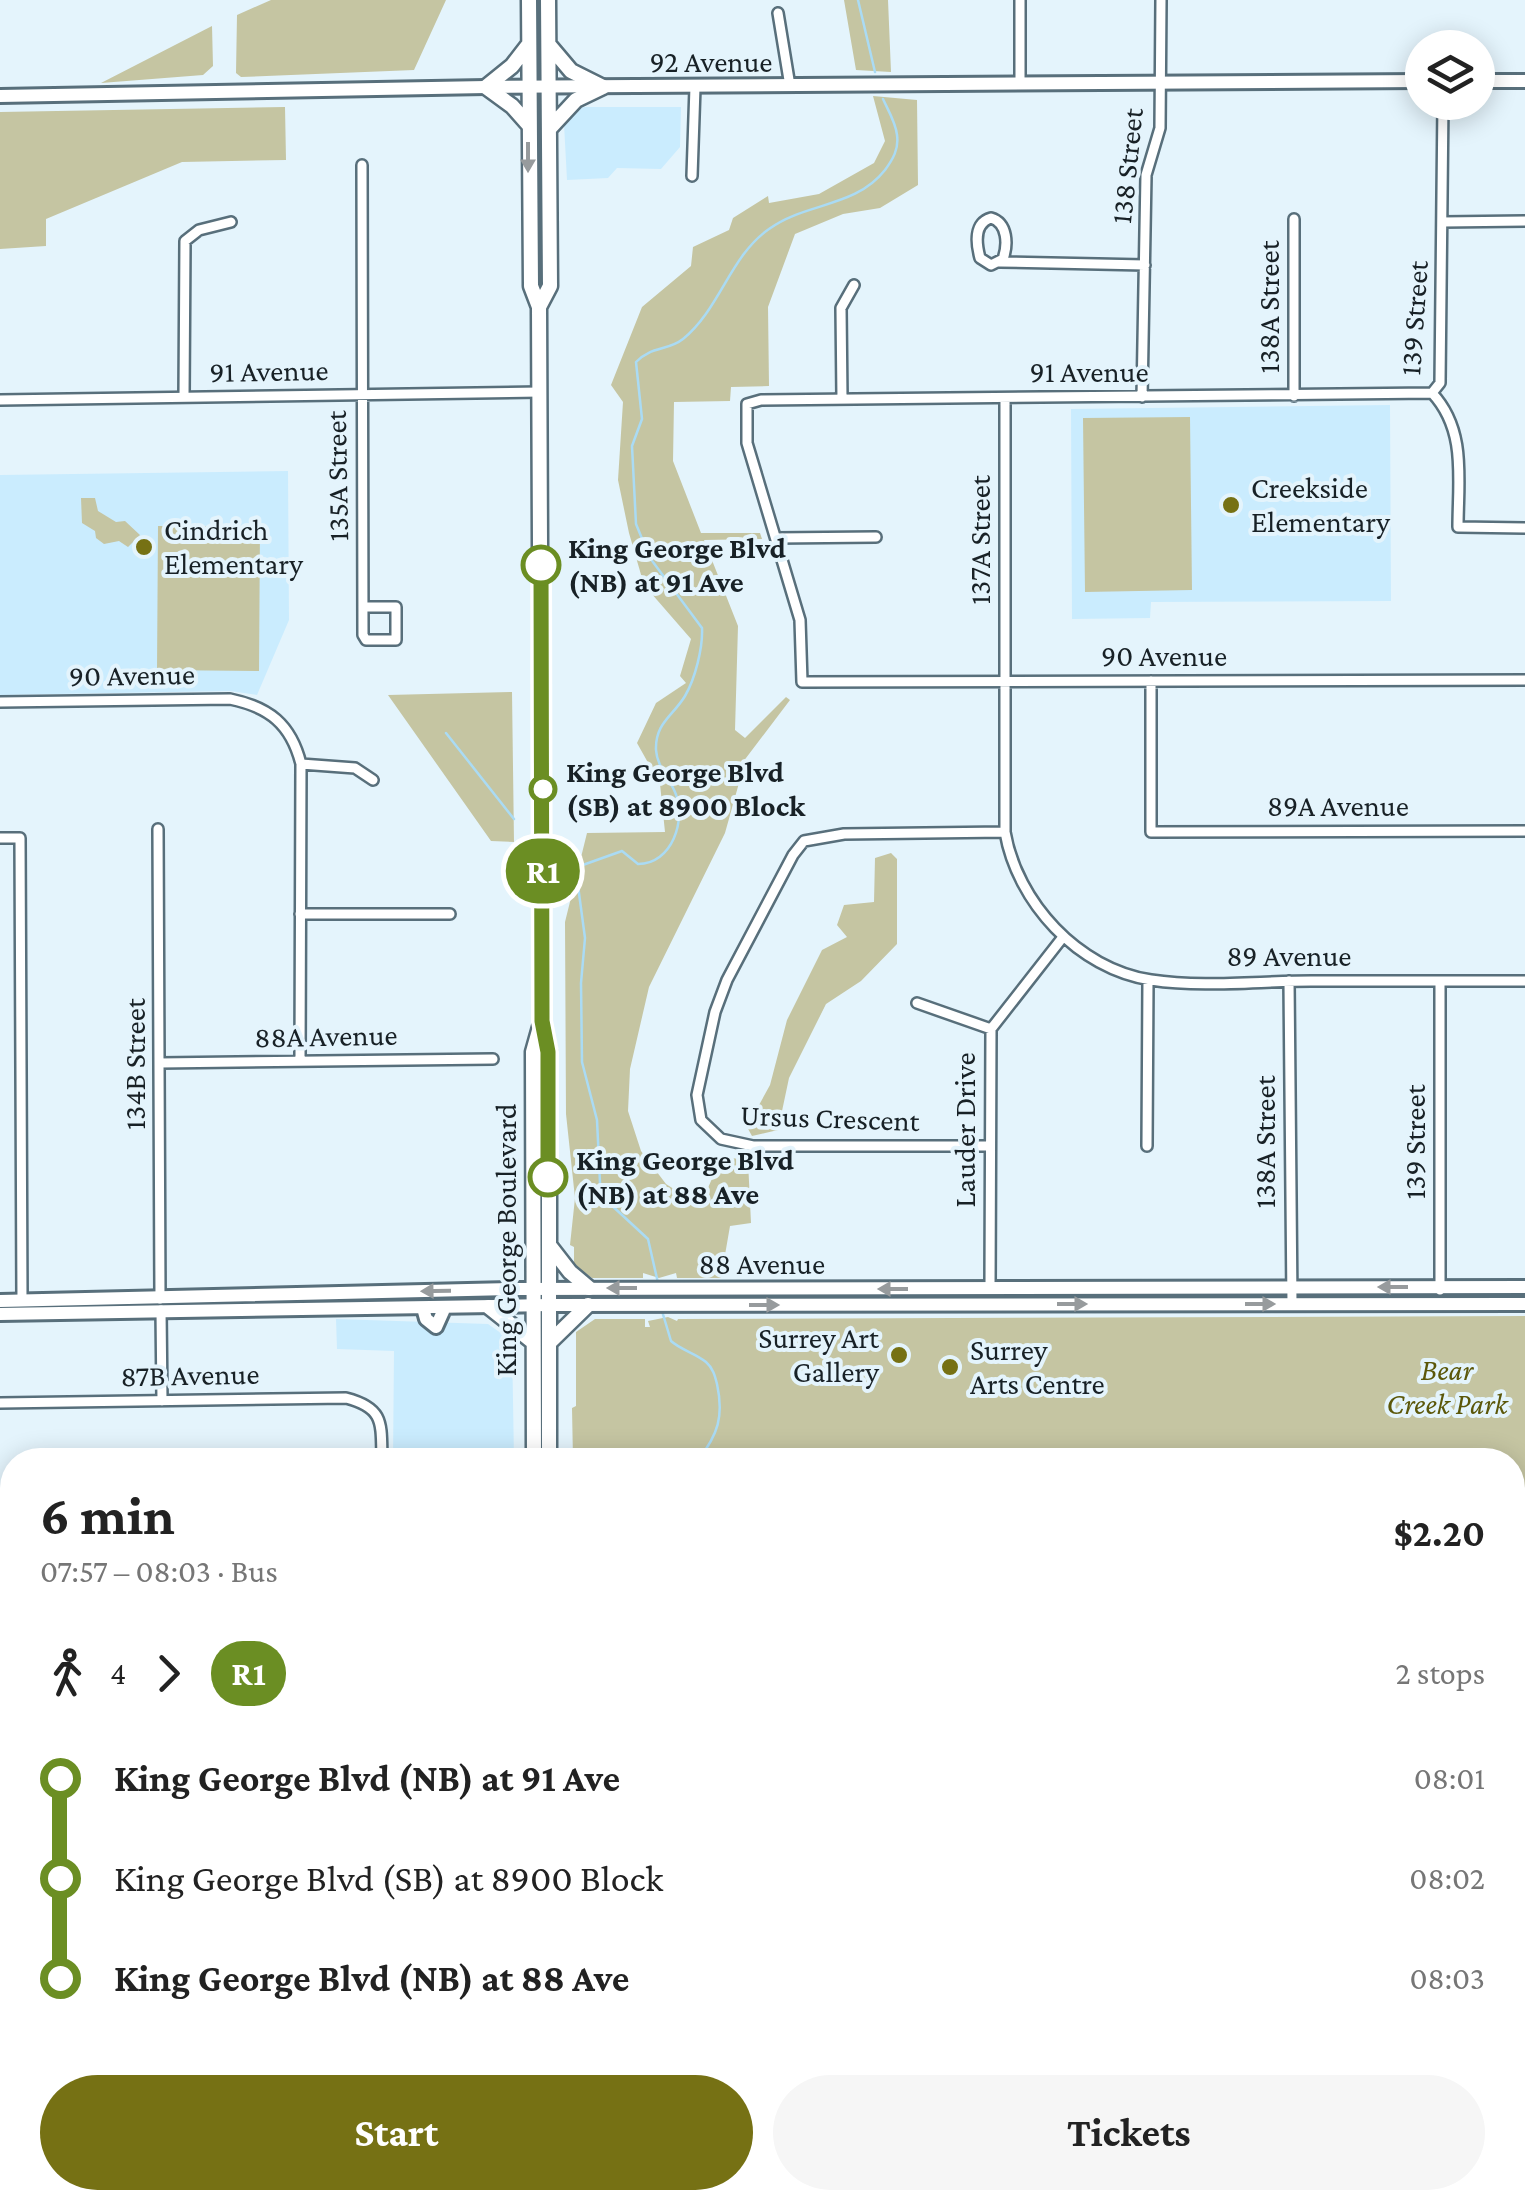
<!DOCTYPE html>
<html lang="en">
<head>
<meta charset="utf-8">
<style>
  body { margin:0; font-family:"Crimson Pro",serif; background:#f6f6f6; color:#222; height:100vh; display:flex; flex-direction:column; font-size:38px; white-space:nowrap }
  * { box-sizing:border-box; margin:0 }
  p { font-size:32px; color:#767676 }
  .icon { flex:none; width:55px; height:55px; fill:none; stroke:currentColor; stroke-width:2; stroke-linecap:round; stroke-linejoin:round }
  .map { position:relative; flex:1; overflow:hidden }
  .drawer { position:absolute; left:0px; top:1448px; width:1525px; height:762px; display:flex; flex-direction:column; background:#fff; border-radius:40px 40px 0 0; box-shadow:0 5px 25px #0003 }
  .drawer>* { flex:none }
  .badge { padding:0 20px; border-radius:32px; font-size:35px; line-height:65px }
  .controls { position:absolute; left:1405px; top:30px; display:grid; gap:20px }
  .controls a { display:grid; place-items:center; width:90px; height:90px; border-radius:50%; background:#fff; box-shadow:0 5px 25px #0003; font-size:50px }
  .map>.badge { position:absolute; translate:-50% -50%; box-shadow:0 0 0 5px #fff }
  .legs { display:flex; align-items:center; gap:15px; height:110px; padding:0 40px; font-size:32px }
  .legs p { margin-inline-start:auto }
  .headline { display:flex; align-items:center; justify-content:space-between; height:170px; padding:0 40px }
  h1 { font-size:55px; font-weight:700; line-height:75px }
  .cta { display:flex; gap:20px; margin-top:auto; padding:20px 40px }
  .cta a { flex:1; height:115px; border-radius:60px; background:#767114; color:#fff; font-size:40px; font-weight:700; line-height:115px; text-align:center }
  .cta a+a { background:#f6f6f6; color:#222 }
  ul { padding:0 40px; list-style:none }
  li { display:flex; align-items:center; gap:35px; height:100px; font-size:38px }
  li i { display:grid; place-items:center; width:15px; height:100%; margin:0 12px; background:currentColor }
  li i::after { content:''; width:25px; height:25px; margin:-12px; border:8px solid; border-radius:50%; background:#fff }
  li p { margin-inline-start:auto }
  li:first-child i { background:linear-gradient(#0000 50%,currentColor 0) }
  li:last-child i { background:linear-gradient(currentColor 50%,#0000 0) }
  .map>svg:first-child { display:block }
</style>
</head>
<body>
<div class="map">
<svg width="1525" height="2208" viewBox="0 0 1525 2208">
  <rect width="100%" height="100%" fill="#e4f4fc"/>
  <path fill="#caecfe" d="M583,107h98l-1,40 -19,22 -44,-1 -9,10 -41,2 -3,-56 9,-12z
    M1390,405l1,196 -240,1 -1,16 -78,1 -1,-210z
    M288,471l1,149 -32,75 -27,-4 -230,4v-220z
    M336,1319l152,5 24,17 2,119h-121l1,-109 -57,-2z"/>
  <path fill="#c5c5a2" d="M271,0h175l-32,70 -173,7 -5,-4 1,-58z
    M844,0h44l3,72 -35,-2z
    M212,26l1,40 -10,9 -102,8z
    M873,96l44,4 1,85 -38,23 -37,6 -48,20 -27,73 1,79 -38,1 -1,14 -56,1 -1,59 28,72h59l2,6 -58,1 34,86 -3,104 10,8 41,-41 4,3 -44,58 -21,75 -76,154 -19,82 -2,42 13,40 25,33 34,22 22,-50 26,5 3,62 -21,3 -9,52h-44l-1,-5 -17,5 -16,-5v5h-51l-18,-13v-18l-4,-2 5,-47 -9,-84 -1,-192 22,-89 78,-1 -5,-48 -23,-41 19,-40 30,-20 -6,-7 11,-37 -47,-54 -15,-52 -11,-53 5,-78 -12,-17 31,-78 49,-41 2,-19 36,-17 4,-12 35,-22 1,7 50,-9 55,-31 11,-22z
    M285,107l1,53 -104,2 -136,57v27l-46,3v-137z
    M1190,417l2,173 -107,2 -2,-174z
    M81,498h14l3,13 18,11 9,-1 15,14 -12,12 -9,-6 -15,3 -8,-6 -1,-7 -13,-8z
    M158,526h102l-1,145 -102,-1z
    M512,692l2,150 -23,-1 -103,-146z
    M891,853l6,6v85l-36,37 -35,23 -37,74 -11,52 -26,6 -5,-9 23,-42 17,-65 35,-70 25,-13 -10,-12 7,-20 30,-3 1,-44z
    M1525,1316v892h-956l1,-10h942v-738h-939l-1,-52 4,-2v-74l19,-13h50v8h5l-2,-6 20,-4 9,4 1,-2z
    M12,2072v114h-12v-102z
    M71,2198h406l1,10h-14l-2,-4 -16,4h-269l-6,-6 -22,2 -7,-5c-28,9 -43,7 -71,-1z"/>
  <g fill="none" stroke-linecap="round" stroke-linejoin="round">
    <path stroke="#aadbf4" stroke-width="2.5" d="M858,0l17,72
      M446,733l68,86
      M658,1283l-10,-44 -40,-37 -8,-19 -3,-63 -15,-58 -1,-79 4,-45 -9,-67 4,-5 42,-15 16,13c34,0 49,-44 37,-72 -6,-14 -18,-26 -19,-42 -1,-27 17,-34 29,-54 10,-17 18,-48 17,-68l-52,-70 -14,-34 -4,-78 10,-27 -6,-57c15,-16 32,-11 47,-23 37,-30 47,-83 86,-110 37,-27 86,-21 116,-59 8,-11 14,-21 12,-35 -1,-12 -9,-25 -14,-36
      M662,1311l9,30c10,9 24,12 35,21 7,6 9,14 11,22 7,32 1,51 -19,76
      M1512,1560l13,-8
      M0,2035l12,-16
      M813,2208l20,-10
      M1171,2208l1,-10"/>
    <defs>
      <path id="street" d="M778,13l12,73
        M1020,84v-84
        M1443,102l-3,281 -8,10c35,37 26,87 26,134l67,1
        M362,165l1,470 3,5h30v-33h-33
        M692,176l3,-89
        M991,218c17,5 17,27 12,41l-12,6 -11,-7c-4,-15 -6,-35 11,-40z
        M1294,219v177
        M1443,222l82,-1
        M1000,262l145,3
        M1432,393l-671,7 -14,4v39l53,177 2,62 723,-2
        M184,397l1,-156 14,-11 32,-8
        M1142,397l4,-222 14,-47 1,-128
        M1005,398v434c12,70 73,137 146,148 52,8 108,1 160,1 72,0 143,0 214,0
        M842,399l-1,-91 13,-23
        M0,400l540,-8
        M776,538l100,-1
        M1151,681v151l374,-1
        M0,702l230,-3c39,8 61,25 71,65l-1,297
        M301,764l54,4 18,12
        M158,829l2,470
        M0,838h20l2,463
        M300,914h150
        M1289,981l3,323
        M917,1003l74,26
        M160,1063l333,-4
        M990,1146h-237l-32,-7 -20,-19 -4,-25 18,-83 12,-32 66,-125 11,-14 40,-7 161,-2
        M1147,1146l1,-166
        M990,1288l1,-259 72,-92
        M1440,1290v-309
        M161,1310l1,91
        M0,1403l346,-5c39,10 35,26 36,62
        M0,1553h12
        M7,1701l5,-1
        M0,1850l12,-1"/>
      <path id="secondary" d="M1478,81h47
        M0,96l486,-9 936,-6
        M0,1301l512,-12 1013,-2
        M423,1308l3,11 10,8 9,-20
        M0,1314l549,-9 976,-1"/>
      <path id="primary" d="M529,0l2,286 8,21 3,714 7,31v408
        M549,45l22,26 32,16
        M528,124l-16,-18 -26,-19 26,-21 17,-22
        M550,128l26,-28 27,-13
        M539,307l11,-21 -2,-286
        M549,1245l21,27 19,16
        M489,1307l44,35
        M549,1343l39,-38
        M534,1460l-1,-408 7,-25
        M535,2198v10
        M551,2198v10"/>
    </defs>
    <use href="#street" stroke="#586f7b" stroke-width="14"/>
    <use href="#secondary" stroke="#586f7b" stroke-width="18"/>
    <use href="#primary" stroke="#586f7b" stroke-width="19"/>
    <use href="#street" stroke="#fff" stroke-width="9"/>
    <use href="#secondary" stroke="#fff" stroke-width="12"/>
    <use href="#primary" stroke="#fff" stroke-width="14"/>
  </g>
  <defs><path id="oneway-solid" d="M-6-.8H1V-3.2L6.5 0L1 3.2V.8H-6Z" transform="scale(2.5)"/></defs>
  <g fill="#979b9d">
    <use href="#oneway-solid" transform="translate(528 157) rotate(90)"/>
    <use href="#oneway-solid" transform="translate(1393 1287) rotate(180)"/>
    <use href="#oneway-solid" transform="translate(622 1288) rotate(180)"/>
    <use href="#oneway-solid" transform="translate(893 1289) rotate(180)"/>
    <use href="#oneway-solid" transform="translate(436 1291) rotate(179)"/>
    <use href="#oneway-solid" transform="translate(1072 1304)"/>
    <use href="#oneway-solid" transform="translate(1260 1304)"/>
    <use href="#oneway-solid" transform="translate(764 1305)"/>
  </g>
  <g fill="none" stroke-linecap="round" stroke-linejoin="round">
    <defs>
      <path id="line-1" d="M541,565l1,456 6,31v125"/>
    </defs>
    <use href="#line-1" stroke="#fff" stroke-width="22"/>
    <use href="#line-1" stroke="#6b8e23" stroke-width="15"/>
  </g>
  <g fill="#767114" stroke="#e4f4fc" stroke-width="4">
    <circle cx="1231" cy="505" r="10"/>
    <circle cx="144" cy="547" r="10"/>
    <circle cx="899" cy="1355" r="10"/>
    <circle cx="950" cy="1367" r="10"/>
  </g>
  <g fill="#fff" stroke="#6b8e23" stroke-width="5">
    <circle cx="541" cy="565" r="18"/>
    <circle cx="543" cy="789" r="12"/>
    <circle cx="548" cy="1177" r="18"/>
  </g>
  <g text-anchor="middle" stroke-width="8" stroke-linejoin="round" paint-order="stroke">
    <g font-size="30" fill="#182126" stroke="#e4f4fc">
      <text x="711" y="72">92 Avenue</text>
      <text transform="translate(1127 166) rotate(-84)" y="10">138 Street</text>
      <text transform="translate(1269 307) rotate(-90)" y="10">138A Street</text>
      <text transform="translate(1414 318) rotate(-86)" y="10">139 Street</text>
      <text transform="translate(269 371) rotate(-1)" y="10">91 Avenue</text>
      <text x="1089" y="382">91 Avenue</text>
      <text transform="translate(337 476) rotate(-91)" y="10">135A Street</text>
      <text transform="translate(980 540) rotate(-90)" y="10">137A Street</text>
      <text x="1164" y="666">90 Avenue</text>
      <text transform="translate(132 675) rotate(-1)" y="10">90 Avenue</text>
      <text x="1338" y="816">89A Avenue</text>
      <text x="1289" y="966">89 Avenue</text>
      <text transform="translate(326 1036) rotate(-1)" y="10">88A Avenue</text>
      <text transform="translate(135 1064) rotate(-90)" y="10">134B Street</text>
      <text transform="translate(830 1118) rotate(2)" y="10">Ursus Crescent</text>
      <text transform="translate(965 1130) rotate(-90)" y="10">Lauder Drive</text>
      <text transform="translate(1265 1142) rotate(-90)" y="10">138A Street</text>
      <text transform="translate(1415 1142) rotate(-90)" y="10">139 Street</text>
      <text transform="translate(506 1240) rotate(-90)" y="10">King George Boulevard</text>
      <text x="762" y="1274">88 Avenue</text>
      <text transform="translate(190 1375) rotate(-1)" y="10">87B Avenue</text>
    </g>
    <g font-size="30" fill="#182126" stroke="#e4f4fc" text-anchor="start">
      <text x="1251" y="498">Creekside<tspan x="1251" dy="34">Elementary</tspan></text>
      <text x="164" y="540">Cindrich<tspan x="164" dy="34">Elementary</tspan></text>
      <text x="879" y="1348" text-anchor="end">Surrey Art<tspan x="879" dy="34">Gallery</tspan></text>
      <text x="970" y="1360">Surrey<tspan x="970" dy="34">Arts Centre</tspan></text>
    </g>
    <g font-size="30" font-weight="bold" fill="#182126" stroke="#e4f4fc" text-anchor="start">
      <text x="568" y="558">King George Blvd<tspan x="568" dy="34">(NB) at 91 Ave</tspan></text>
      <text x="566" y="782">King George Blvd<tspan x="566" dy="34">(SB) at 8900 Block</tspan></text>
      <text x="576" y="1170">King George Blvd<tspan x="576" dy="34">(NB) at 88 Ave</tspan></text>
    </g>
    <g font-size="30" font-style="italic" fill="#5b5709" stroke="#e4f4fc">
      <text x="1447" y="1380">Bear<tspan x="1447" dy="34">Creek Park</tspan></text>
    </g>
  </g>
</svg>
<div class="controls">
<a><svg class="icon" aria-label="layers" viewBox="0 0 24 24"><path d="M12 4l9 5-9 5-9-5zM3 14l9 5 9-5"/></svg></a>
</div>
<b class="badge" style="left:543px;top:871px;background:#6b8e23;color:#fff">R1</b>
<section class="drawer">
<div class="headline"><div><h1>6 min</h1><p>07:57 – 08:03 · Bus</p></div><b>$2.20</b></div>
<div class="legs"><svg class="icon" aria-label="walk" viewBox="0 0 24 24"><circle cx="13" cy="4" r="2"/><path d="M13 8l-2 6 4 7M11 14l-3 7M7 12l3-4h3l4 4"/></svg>4<svg class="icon" aria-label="forward" viewBox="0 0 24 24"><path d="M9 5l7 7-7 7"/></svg><b class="badge" style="background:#6b8e23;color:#fff">R1</b><p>2 stops</p></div>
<ul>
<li><i style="color:#6b8e23"></i><b>King George Blvd (NB) at 91 Ave</b><p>08:01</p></li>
<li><i style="color:#6b8e23"></i><span>King George Blvd (SB) at 8900 Block</span><p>08:02</p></li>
<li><i style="color:#6b8e23"></i><b>King George Blvd (NB) at 88 Ave</b><p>08:03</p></li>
</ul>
<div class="cta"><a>Start</a><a>Tickets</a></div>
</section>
</div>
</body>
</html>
